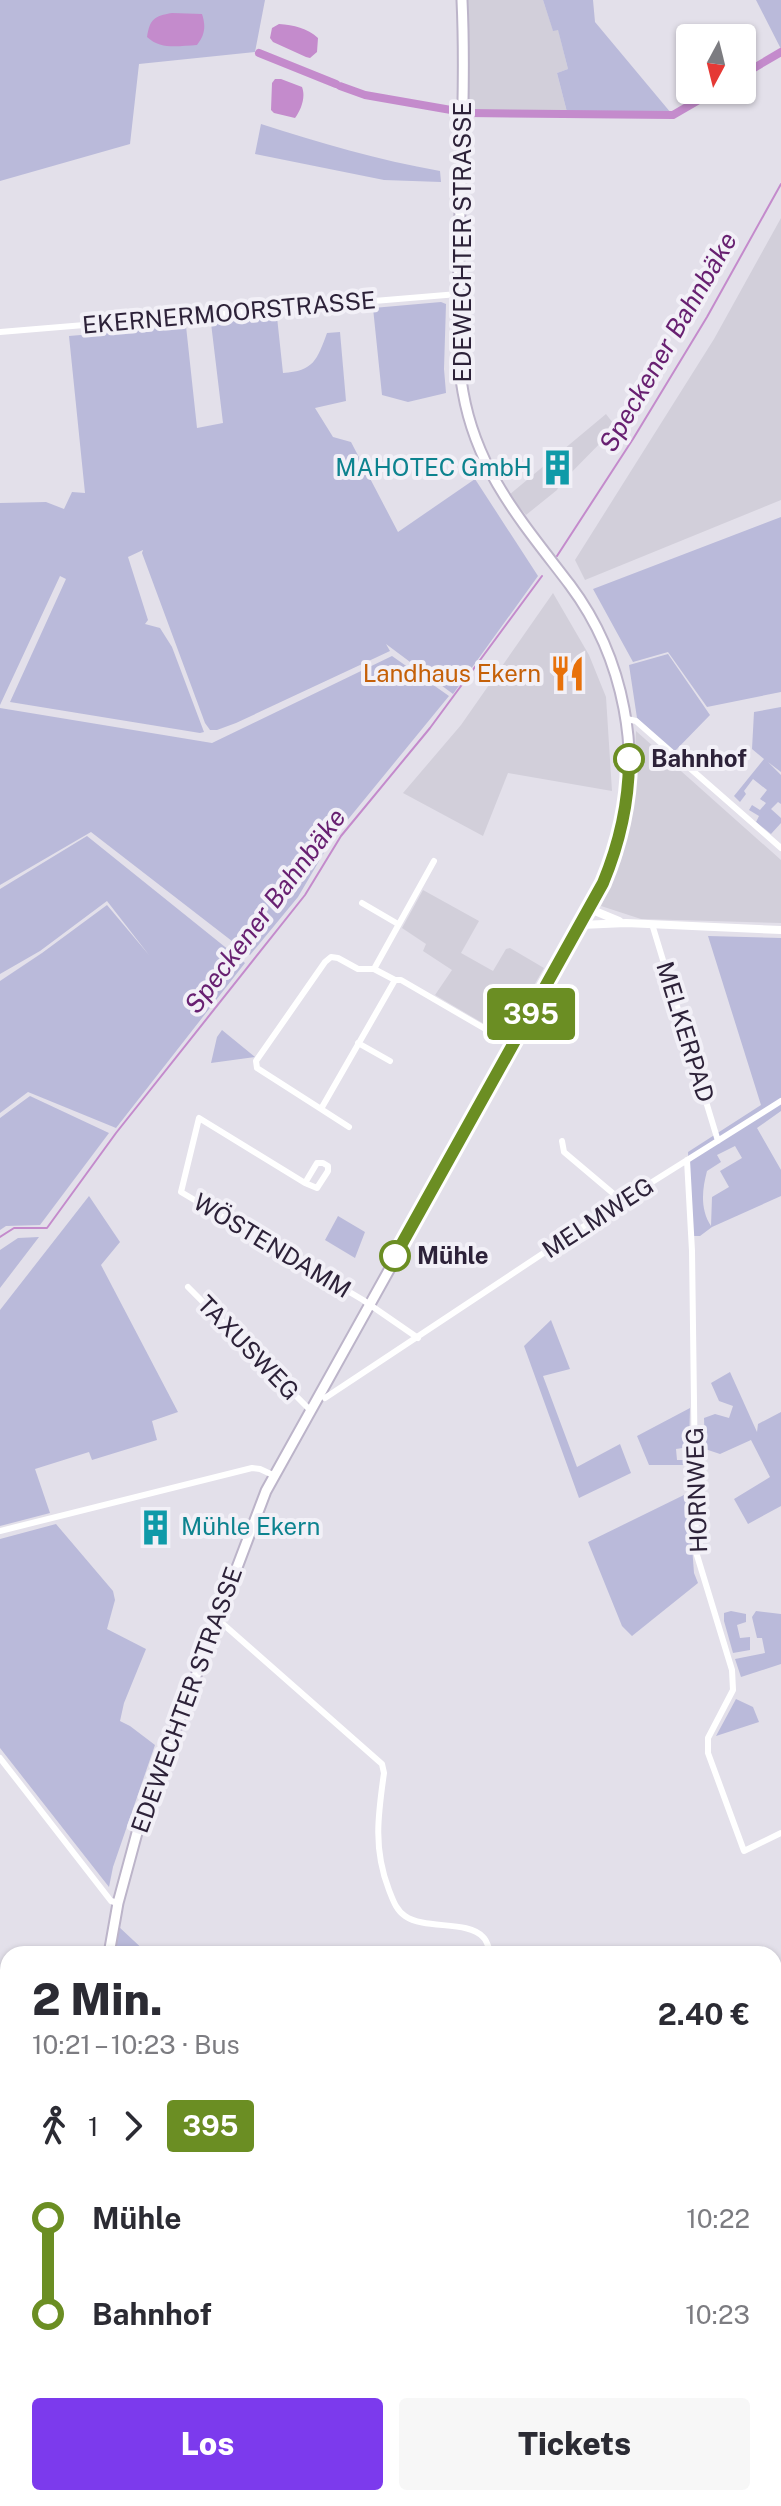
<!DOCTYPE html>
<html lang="de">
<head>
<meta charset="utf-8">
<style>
  body { margin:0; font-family:"Public Sans",sans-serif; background:#f7f7f7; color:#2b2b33; height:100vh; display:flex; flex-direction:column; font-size:30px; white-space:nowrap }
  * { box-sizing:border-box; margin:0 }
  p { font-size:26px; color:#7c7c81 }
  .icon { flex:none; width:44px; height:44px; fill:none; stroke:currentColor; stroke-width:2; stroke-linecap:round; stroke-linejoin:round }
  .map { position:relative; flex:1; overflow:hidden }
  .panel { position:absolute; left:0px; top:1946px; width:782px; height:560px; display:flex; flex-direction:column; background:#fff; border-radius:24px 24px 0 0; box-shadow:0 2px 6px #0004 }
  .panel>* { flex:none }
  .badge { padding:0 16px; border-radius:6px; font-size:28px; line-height:52px }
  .needle { width:52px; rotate:187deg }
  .buttons { position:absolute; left:676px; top:24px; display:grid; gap:16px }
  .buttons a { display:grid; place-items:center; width:80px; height:80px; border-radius:8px; background:#fff; box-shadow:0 2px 6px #0004; font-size:40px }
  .map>.badge { position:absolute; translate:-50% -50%; box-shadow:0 0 0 4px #fff }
  .legs { display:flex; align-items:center; gap:12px; height:88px; padding:0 32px; font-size:26px }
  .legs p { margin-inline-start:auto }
  .overview { display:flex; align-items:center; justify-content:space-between; height:136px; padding:0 32px }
  h1 { font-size:44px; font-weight:800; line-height:60px }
  .action { display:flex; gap:16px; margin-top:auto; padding:16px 32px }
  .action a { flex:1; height:92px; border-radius:8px; background:#7c3aed; color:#fff; font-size:32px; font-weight:800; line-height:92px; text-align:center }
  .action a+a { background:#f7f7f7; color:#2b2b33 }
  ul { padding:0 32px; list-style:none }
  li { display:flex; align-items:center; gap:28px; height:96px; font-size:30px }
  li i { display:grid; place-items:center; width:12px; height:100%; margin:0 10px; background:currentColor }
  li i::after { content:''; width:20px; height:20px; margin:-10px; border:6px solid; border-radius:50%; background:#fff }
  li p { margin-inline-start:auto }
  li:first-child i { background:linear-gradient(#0000 50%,currentColor 0) }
  li:last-child i { background:linear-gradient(currentColor 50%,#0000 0) }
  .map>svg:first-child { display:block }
</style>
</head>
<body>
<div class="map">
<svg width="781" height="2506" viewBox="0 0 781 2506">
  <rect width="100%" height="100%" fill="#e3e0ea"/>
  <path fill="#d2cfda" d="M466,0h77l10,30 5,-1 10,40 -11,4 10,39 -100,-2z
    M781,218v282l-196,80 -10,-20 139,-221z
    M606,414l10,13 -56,57 -3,6 -31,25 -17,-20z
    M553,593l36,62 17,42 6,94 -104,-18 -25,63 -80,-43 58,-68z
    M636,731l145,129v63l-140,-4 -40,-13 20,-45 11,-51z
    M423,890l56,31 -18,32 32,18 13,-22 4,-1 34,20 -38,66 -3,1 -68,-40 17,-25 -29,-19 3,-7 -24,-16z
    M8,1991v311l-8,-1v-306z
    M37,2498h103l-7,8h-94z"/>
  <path fill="#babada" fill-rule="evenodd" d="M0,0h265l-10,52 -116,12 -9,80 -130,37z
    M543,0h50l2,22 76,91 -104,-1 -10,-39 11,-4 -10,-39 -5,1z
    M756,0h25v49z
    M261,124c59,19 117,36 179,47l1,11 -57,-2 -129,-26z
    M441,302l5,2 -2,65 2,24 -38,9 -26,-7 -9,-87z
    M277,317l6,56c31,-2 34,-13 44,-40l13,-1 6,69 -31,7 18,29 18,5 47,90 77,-53 63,97 -85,118 -67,-50 4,7 -154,72 -19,7h-7l-5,-7 -63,-170 1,-3 -15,7 20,63 -3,4 15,4 12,19 32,85 -4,1 -190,-31 56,-123 -6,-3 -60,129v-202l46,-1 18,7 8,-17 13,1 -16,-157 117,-10 11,102 26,-5 -12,-100z
    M781,517v175l-74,15 -39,-55 -35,10 -40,-73z
    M668,654l42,61 -36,37 -37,-34 -8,-53z
    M392,656l57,40 -117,143 -34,58 -48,58 -159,-123 -91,53v-177l212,35z
    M781,707v65l-13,-10 13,13v29l-3,-2 -7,7 10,9v5l-10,11 -15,-12 3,-6 -10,-6 3,-5 8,5 6,-7 -6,-4 7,-9 -14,-11 -9,12 2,3 -6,8 -6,-6 30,-37 -12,-10 2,-37z
    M87,836l158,127 -129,165 -88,-36 -28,21v-132l42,-28 65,-48 42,50 -42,-54 -67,50 -40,23v-85z
    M708,936l73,2v173l-24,17 24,42v26l-69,31 -12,9h-9l-3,-84 73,-47zM735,1146l7,12 -22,13 9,16 -17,10 -1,29c-11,-17 -9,-36 -4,-55l14,-9 -4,-7z
    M222,1030l33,27 -44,6 6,-26z
    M30,1096l79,37 -69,92 -34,1 -6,4v-112z
    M89,1196l31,46 -19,23 77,147 -26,9 5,19 -65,20 -3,-8 -54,17 15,44 -50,13v-216z
    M338,1216l27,16 -10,26 -30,-18z
    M39,1237l-39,51v-38l18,-12z
    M551,1320l19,49 -27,7 34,91 43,-23 11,29 -52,25 -55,-152z
    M730,1372l27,60 1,-8 23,-12v94l-33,18 -14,-25 36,-22 -19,-37 -31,14 -15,-5 -1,-31 11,-4 14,4 4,-12 -14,-5 -8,-18z
    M690,1408l-1,39 -13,2 1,11h11v5h-39l-12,-29z
    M688,1493l6,80 4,10 -66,53 -10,-10 -34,-84z
    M56,1524l57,67 2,9 -8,29 39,20 -22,54 -4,18 10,5 25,19 -42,122 -4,20 -109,-139v-209z
    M731,1611l15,3v8l-9,3 3,13 10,-1v13l-17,3 -9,-32v-8z
    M756,1611l25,3v50l-40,13 -6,-18 30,-6 -3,-15h-5l-5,-21z
    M736,1699l17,8 6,15 -43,14z
    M118,1926l30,28h-34z"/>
  <path fill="#c48bcc" d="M172,13l30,1c4,12 3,21 -5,31 -19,1 -36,5 -50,-8 3,-18 7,-21 25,-24z
    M279,24c15,1 28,4 39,14l-1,14 -7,6 -4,-1 -33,-15 -3,-4 2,-10z
    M275,79h6l21,8c4,10 -1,23 -7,31l-21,-5 -3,-3 1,-27z"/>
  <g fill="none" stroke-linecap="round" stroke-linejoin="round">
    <path stroke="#c48bcc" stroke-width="2" d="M557,556l76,-117 74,-122 74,-133
      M0,1237l14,-9h33l69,-95 189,-238 36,-59 89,-108 112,-152
      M774,2453l7,-6
      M720,2506l8,-8"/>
    <path stroke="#c48bcc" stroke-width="8" d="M259,53l77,31
      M742,75l39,-23
      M340,86l25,9 86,15
      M468,113l205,2 43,-25"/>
    <defs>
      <path id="secondary" d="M109,1954l9,-51 20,-74 128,-338 324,-582c11,-21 21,-43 28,-66 26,-86 6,-186 -48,-258 -47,-62 -93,-113 -107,-193 -8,-43 -5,-88 -4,-132 1,-87 7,-174 3,-260
        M160,2498l2,8"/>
    </defs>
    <use href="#secondary" stroke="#bcb4c9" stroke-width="13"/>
    <path stroke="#fff" stroke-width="6" d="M0,332l458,-38
      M627,719l9,2 145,127
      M362,903l36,21
      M652,924l66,217
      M374,969l60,-108
      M395,980l-74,129 -64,-41 -1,-7 69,-99 6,-5 7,1 20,11h16l21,11h6l112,65
      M358,1043l32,18
      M321,1109l28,18
      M562,1141l2,11 58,49
      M687,1160l5,91 4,301 36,118 1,20 -25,48v15l36,98 37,-18
      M305,1183l12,-20h6l5,3v5l-11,17 -12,-5 -106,-65 -18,74 182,108 55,38
      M188,1287l121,122
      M325,1398l297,-197 159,-100
      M0,1531l252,-63 8,1 13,6
      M216,1622l7,2 159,140 2,9c-6,42 -11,76 5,117 4,10 7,20 16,26 20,14 63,4 78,21 4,3 6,12 8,17
      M0,1758l111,143 7,2
      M0,2137l8,29
      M0,2305l8,1
      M141,2506l9,-8"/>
    <path stroke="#fff" stroke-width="8" d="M590,909l29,12
      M581,925l45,-2 155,7"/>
    <use href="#secondary" stroke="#fff" stroke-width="9"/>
  </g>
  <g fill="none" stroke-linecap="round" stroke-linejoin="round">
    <defs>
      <path id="line-1" d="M395,1256l208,-373c17,-41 26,-80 26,-124"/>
    </defs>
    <use href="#line-1" stroke="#fff" stroke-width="18"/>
    <use href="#line-1" stroke="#6b8e23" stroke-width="12"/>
  </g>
  <defs>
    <symbol id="building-bare" viewBox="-9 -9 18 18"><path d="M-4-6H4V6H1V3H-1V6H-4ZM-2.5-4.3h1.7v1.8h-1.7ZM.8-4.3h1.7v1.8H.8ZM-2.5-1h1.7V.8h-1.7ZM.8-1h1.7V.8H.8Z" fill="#0f9aa8" stroke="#f2f0f7" stroke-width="2.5" paint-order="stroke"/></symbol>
    <symbol id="restaurant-bare" viewBox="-9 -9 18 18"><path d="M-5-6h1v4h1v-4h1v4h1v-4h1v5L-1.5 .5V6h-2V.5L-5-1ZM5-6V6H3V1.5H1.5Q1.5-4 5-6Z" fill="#e8710a" stroke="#f2f0f7" stroke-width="2.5" paint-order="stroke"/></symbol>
  </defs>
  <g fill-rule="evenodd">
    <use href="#building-bare" x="532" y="442" width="51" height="51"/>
    <use href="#restaurant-bare" x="542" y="648" width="51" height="51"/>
    <use href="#building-bare" x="130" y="1502" width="51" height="51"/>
  </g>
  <g fill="#fff" stroke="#6b8e23" stroke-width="4">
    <circle cx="629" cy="759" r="14"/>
    <circle cx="395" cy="1256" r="14"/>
  </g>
  <g text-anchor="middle" stroke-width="8" stroke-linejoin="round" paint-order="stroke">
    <g font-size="24" fill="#2d2239" stroke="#f2f0f7">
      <text transform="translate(463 242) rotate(-90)" y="8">EDEWECHTER STRASSE</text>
      <text transform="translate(229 313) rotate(-5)" y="8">EKERNERMOORSTRASSE</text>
      <text transform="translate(685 1032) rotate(73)" y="8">MELKERPAD</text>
      <text transform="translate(598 1218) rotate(-33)" y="8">MELMWEG</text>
      <text transform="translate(272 1246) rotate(31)" y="8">WÖSTENDAMM</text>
      <text transform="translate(248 1348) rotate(46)" y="8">TAXUSWEG</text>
      <text transform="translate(697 1490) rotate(-92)" y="8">HORNWEG</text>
      <text transform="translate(187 1700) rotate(-70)" y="8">EDEWECHTER STRASSE</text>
    </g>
    <g font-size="24" fill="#0d838f" stroke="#f2f0f7" text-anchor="end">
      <text x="532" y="476">MAHOTEC GmbH</text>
      <text x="181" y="1535" text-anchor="start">Mühle Ekern</text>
    </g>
    <g font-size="24" fill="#c56008" stroke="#f2f0f7" text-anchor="end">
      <text x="541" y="682">Landhaus Ekern</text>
    </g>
    <g font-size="24" font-weight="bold" fill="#2d2239" stroke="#f2f0f7" text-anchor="start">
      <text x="651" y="767">Bahnhof</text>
      <text x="417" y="1264">Mühle</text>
    </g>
    <g font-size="26" font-style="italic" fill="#682071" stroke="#f2f0f7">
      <text transform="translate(668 342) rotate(-60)" y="9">Speckener Bahnbäke</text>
      <text transform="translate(265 911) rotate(-53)" y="9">Speckener Bahnbäke</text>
    </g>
  </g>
</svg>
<div class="buttons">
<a><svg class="needle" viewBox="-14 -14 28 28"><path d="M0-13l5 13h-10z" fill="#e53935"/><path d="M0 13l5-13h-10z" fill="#7c7c81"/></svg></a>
</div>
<b class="badge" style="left:531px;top:1014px;background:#6b8e23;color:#fff">395</b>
<section class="panel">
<div class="overview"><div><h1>2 Min.</h1><p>10:21 – 10:23 · Bus</p></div><b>2.40 €</b></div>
<div class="legs"><svg class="icon" aria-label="walk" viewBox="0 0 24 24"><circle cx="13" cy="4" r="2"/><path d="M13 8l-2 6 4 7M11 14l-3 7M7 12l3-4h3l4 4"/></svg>1<svg class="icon" aria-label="forward" viewBox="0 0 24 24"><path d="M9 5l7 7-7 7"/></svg><b class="badge" style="background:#6b8e23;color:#fff">395</b></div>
<ul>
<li><i style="color:#6b8e23"></i><b>Mühle</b><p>10:22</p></li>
<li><i style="color:#6b8e23"></i><b>Bahnhof</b><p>10:23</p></li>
</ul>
<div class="action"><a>Los</a><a>Tickets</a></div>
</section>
</div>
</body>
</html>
